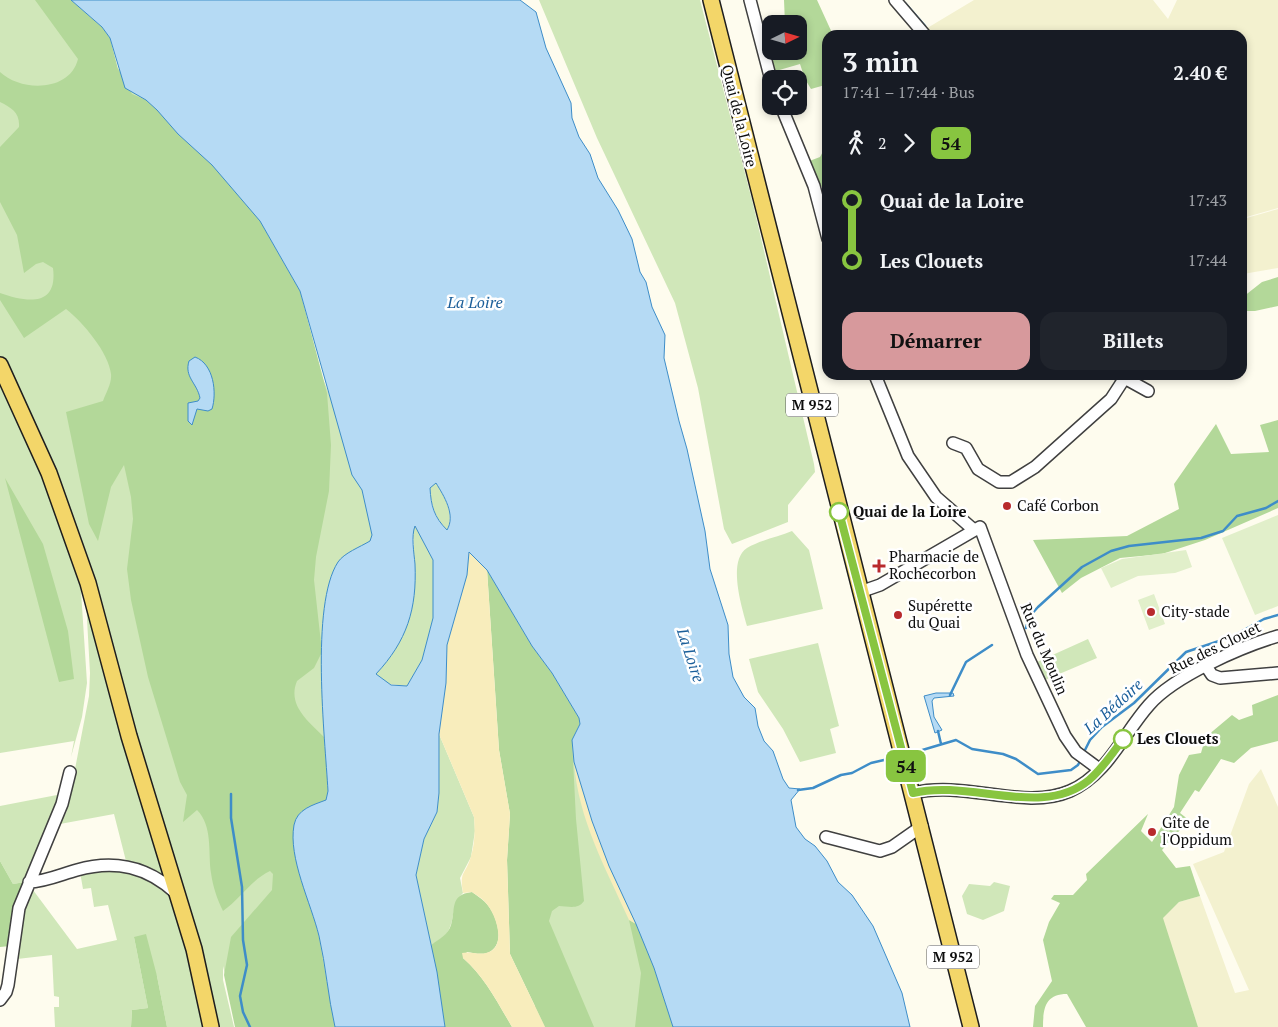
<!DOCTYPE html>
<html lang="fr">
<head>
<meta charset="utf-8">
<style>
  body { margin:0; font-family:"PT Serif",serif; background:#20242c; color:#f1f3f6; height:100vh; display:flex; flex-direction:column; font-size:19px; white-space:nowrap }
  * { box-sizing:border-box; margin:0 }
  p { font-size:16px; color:#9ea1a6 }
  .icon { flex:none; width:28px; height:28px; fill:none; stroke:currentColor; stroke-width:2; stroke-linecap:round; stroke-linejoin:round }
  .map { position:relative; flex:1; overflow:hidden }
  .panel { position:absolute; left:822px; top:30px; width:425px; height:350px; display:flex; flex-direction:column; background:#171b24; border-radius:15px; box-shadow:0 2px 8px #0003 }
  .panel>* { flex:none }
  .badge { padding:0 10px; border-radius:8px; font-size:18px; line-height:32px }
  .needle { width:32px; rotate:85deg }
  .buttons { position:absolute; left:762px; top:15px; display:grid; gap:10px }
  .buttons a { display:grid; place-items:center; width:45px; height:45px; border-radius:10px; background:#171b24; box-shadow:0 2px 8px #0003; font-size:25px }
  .map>.badge { position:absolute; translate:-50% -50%; box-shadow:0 0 0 2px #fff }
  .legs { display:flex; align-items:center; gap:8px; height:55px; padding:0 20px; font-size:16px }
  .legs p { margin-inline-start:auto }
  .head { display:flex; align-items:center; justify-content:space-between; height:85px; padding:0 20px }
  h1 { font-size:28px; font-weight:700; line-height:38px }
  .button { display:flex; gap:10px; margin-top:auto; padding:10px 20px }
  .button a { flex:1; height:58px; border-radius:15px; background:#d7999c; color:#111; font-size:20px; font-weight:700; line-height:58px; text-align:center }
  .button a+a { background:#20242c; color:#f1f3f6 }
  ul { padding:0 20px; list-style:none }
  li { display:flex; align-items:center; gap:18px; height:60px; font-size:19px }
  li i { display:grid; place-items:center; width:8px; height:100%; margin:0 6px; background:currentColor }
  li i::after { content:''; width:12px; height:12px; margin:-6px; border:4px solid; border-radius:50%; background:#171b24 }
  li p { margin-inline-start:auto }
  li:first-child i { background:linear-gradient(#0000 50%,currentColor 0) }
  li:last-child i { background:linear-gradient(currentColor 50%,#0000 0) }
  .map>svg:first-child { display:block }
</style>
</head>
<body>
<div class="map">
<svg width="1278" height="1027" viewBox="0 0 1278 1027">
  <rect width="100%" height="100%" fill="#fefcee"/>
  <path fill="#f3f1cf" d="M974,0h179l15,19 9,-19h101v208l-35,10 -1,-183h-313l-5,-5z
    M1278,209v59l-35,6v-55z
    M1261,769l17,38v220h-80l-36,-109 17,-16 21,-6 35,97 14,-3 -56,-126 31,-12 25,-68z"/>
  <path fill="#d0e7b9" d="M0,0h43l206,188 156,402 10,-14 -2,-46 2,-5 18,35v58l-11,42 -15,26 -18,-2 -21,343h-131l-14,-61v14l11,47h-18l-88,-307 -128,-364z
    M539,0h161l53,204 61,260 1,8 -27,33v17l-56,22 -8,-15 -26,-141 -23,-85 -78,-165z
    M0,379l39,83 38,108 4,21 6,92 -5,34 -11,40 3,-16 -74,12z
    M436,482c8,14 19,32 11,48 -12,-13 -16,-24 -17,-42z
    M792,531l17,19 14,59 -76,17c-5,-18 -20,-65 0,-78 13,-8 31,-11 45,-17z
    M86,601l83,279 -43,-19 -12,-47 -54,10 7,-13 -2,-1 6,-20 18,-94 1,-23z
    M1088,639l9,19 -52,22 -8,-18z
    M818,643l21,83 -9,3 6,24 -36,9 -17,-33 -25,-37 -9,-33z
    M534,657l200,370h-199z
    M439,734l35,83 1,14 -4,26 -11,21 3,15c-13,13 -7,26 -16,40 -3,5 -10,8 -16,12l-15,-70 8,-36 13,-27 2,-19z
    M62,794l-37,88 -12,2 -13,-23v-55z
    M128,867l45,28 32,132h-38l-10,-51 -23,-39 14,71 -16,2 -1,17h-76l-1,-20h5v-10l-5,-1 -2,-41 -35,4 5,-42 11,-27 44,59 40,-9 -9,-35 -14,2 -3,-19 -8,1 -3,-17z
    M994,882l16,4 -6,25 -21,9 -16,-6 -5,-18 7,-12 21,2z"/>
  <path fill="#b3d899" d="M35,0h36l31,27 8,11 8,31 14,25 14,6 11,10 21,24 34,31 48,56 40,70 27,102 4,52 -2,46 -13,66 -2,23 8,72 -8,16 -17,13c-10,24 11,40 27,56l4,53 -2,10 -18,7 3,97 8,34 16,89h-100l-11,-52 7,-38 41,-47 1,-16 -3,-3c-19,9 -30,28 -47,40 -6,-12 -10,-24 -12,-38 -3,-21 2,-47 -14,-63l-14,12 4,-27 -7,-13 -32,-105 -17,-77 -4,-31 6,-50 -2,-22 -7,-32 -13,22 -13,54 -9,-17 -23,-112 37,-11c3,-8 9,-18 8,-27 -2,-21 -29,-53 -45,-65l-42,29 -24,-38v-7c26,9 58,15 53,-25l-10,-6 -7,2 -12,9 -7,-38 -17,-33v-55l19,-20c1,-14 -7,-19 -19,-25v-30c21,20 70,20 78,-13z
    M784,0h33l16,35h-5l-1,57 -2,-7 -14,4 -6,-10 -5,-15 -31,9 -5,-21 7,-2 28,1v-8l7,-2 -5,-17h-16z
    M827,144v43l-13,-1 -10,-23 16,-6z
    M1278,277v29l-23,5h-12v-14l19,-15z
    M1278,420v88l-73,32 -43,14 -42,4 -39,20 -19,15 -29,-53 94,-4 52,-27 -5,-25 42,-60 15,30 38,-2 -9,-27z
    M5,478l38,66 25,87 6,48 -15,3z
    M487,570l45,76 20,27 27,45 1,6 -8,16 4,79 8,82c-6,9 -16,5 -25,5l-7,5 -3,10 45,106h-49l-35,-73 -3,-94 3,-46 -11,-64z
    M1278,695v46l-27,7 -17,15 -13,-4 -22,33 -4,-2 -15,23 9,7 -27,30 14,18 14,-2 10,30 -21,6 -16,16 35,109h-112l-19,-33c-22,0 -24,15 -24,33h-10l2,-21 17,-25 -9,-41 6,-18 11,-19 -9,-4 3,-4h19l14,-15 -1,-6 62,-60 -7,17 11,11 22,-35 5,-32 10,-20 12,-2 2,-7 -2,-5 31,-26 7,5 14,-5 -1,-10z
    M0,861l13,23 12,-2 -15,64 -10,1z
    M472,892c4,3 9,6 13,10 11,10 23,44 2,51 -6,2 -14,0 -20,-1l-4,6c21,18 35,45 49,69h-67l-14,-82c8,-6 17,-10 20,-20 5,-16 -2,-30 21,-33z
    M629,920l7,4 18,44 19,59h-38l6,-54z
    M146,934l11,42 10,51h-36l1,-17 16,-2 -14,-71z"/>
  <path fill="#f8edbc" d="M469,551l18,19 12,180 11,64 -3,46 3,94 35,73h-33c-14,-24 -28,-51 -49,-69l-1,-5c8,-2 16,2 24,0 22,-5 10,-40 -1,-51 -3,-4 -9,-7 -13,-10l-9,1c-4,-23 3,-18 8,-37 4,-12 4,-27 3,-39l-35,-83 7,-51 1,-38 20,-70z
    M574,762l35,104 27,58 -7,-4c-23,-51 -51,-101 -55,-158z"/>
  <path fill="#e1efca" d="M1278,515v91l-23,9 -33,-77z
    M1186,550l6,17 -17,6 -37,3 -27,12 -10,-20 21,-9z
    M1154,594l11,30 -16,6 -11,-30z"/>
  <path fill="#b5daf4" stroke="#3e8dc8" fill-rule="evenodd" d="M71,0h449l16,12 10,36 25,55 1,15 7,19 11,17 8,24 20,32 14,29 8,33 6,10 6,25 13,28 -1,23 15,63 8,28 18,82 5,38 18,56 1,29 4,23 11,20 11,11 3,18 6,15 9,10 10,28 6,9 11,1 -9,11 5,27 9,12 10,7 12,15 11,21 14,13 21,31 29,67 8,34h-237l-19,-59 -18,-44 -27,-58 -17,-45 -18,-59 -2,-22 8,-16 -1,-6 -27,-45 -20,-27 -45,-76 -18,-18 -2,23 -20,70 -1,38 -7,51v59l-2,19 -13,27 -8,36 21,97 8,55h-110c-7,-30 -9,-61 -16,-91 -8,-33 -31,-78 -25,-111 3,-16 19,-20 32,-25l2,-9c-3,-53 -18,-186 10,-229 6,-9 22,-15 32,-21l2,-6 -10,-45 -10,-15 -52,-184 -40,-70 -48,-56 -34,-31 -21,-24 -11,-10 -21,-12 -15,-50 -8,-11zM436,483c8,13 20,32 11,47 -13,-13 -16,-24 -17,-42zM415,526l18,34v58l-11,42 -15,26 -16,-1 -15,-11c31,-33 41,-65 39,-110 -1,-11 -4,-28 0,-38z
    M195,357c19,7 22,36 17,52l-4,2 -11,-2 -5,16 -4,-4v-18l10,-2 2,-3c-3,-15 -16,-21 -11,-37z
    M936,693h17l1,3 -20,2 -2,3 2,16 8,13 -7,3 -11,-37z"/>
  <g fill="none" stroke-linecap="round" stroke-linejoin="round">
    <path stroke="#3e8dc8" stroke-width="2.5" d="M905,3l20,23
      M1026,628l3,-11 9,-10 44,-40 29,-16 18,-5 72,-8 22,-7 14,-15 29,-8 12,-7
      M950,695l16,-33 26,-17
      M938,731l3,13
      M1083,754l7,-14 12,-13 32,-24 52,-51 45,-15 33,-18 14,-4
      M907,758l12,-7 37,-11 16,9 31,5 13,5 22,15 33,-4 7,-5 3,-6
      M798,790l15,-2 28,-13 11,-2 19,-10 13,-3 13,1
      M231,794v24l11,69 1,53 4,25 -7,31 3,16 7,15"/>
    <defs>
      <path id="minor" d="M750,0l21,80
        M895,0l30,35
        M781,106l33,80 14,53
        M875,375l33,81 28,41 38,33
        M1119,375l29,16
        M953,443l13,5 12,21 21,13h12l24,-15 67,-60 9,-8 13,-20
        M860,592l20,-7 100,-58 47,128 38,81 11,16 23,17
        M1206,666l6,9 8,3 58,-5
        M913,793c53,-13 111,18 157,-2 37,-16 54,-58 79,-86 25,-29 92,-58 129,-69
        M826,837l54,14 12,-4 30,-21
        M29,882c16,0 33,-8 48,-12 39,-11 71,-3 100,24
        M0,1000l6,-8 2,-7 11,-77 43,-104 8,-32"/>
      <path id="major" d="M711,0l260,1027
        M0,365l49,108 39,110 41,153 65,213 17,78"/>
    </defs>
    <use href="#minor" stroke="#404040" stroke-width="14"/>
    <use href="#major" stroke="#1e1e1e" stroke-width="18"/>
    <use href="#minor" stroke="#fff" stroke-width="11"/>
    <use href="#major" stroke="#f3d669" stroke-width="15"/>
  </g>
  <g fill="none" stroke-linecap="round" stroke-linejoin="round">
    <defs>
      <path id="line-1" d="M839,512l74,281c57,-14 129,26 176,-13 13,-11 24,-27 34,-41"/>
    </defs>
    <use href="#line-1" stroke="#fff" stroke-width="11"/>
    <use href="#line-1" stroke="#88c540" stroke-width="8"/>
  </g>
  <g fill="#b82a2d" stroke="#fff" stroke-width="2">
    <circle cx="1007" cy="506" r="5"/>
    <path d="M876.5 558.5h5v5h5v5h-5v5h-5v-5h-5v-5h5z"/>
    <circle cx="1151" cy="612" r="5"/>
    <circle cx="898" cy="615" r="5"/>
    <circle cx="1152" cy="832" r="5"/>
  </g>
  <g fill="#fff" stroke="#88c540" stroke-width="2.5">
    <circle cx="839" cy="512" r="9"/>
    <circle cx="1123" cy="739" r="9"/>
  </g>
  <g text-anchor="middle" stroke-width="5" stroke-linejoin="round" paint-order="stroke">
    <g fill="#fff" stroke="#565656" stroke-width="1">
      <rect x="786" y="393.5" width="52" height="23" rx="4"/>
      <rect x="927" y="945.5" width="52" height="23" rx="4"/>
    </g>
    <g font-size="14" font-weight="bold" fill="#0d0d0d">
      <text x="812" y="410">M 952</text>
      <text x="953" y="962">M 952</text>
    </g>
    <g font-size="15" fill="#0d0d0d" stroke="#fff">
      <text transform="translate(739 116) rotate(76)" y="5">Quai de la Loire</text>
      <text transform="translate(1215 648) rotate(-26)" y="5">Rue des Clouet</text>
      <text transform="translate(1044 649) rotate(67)" y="5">Rue du Moulin</text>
    </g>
    <g font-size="15" fill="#0d0d0d" stroke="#fff" text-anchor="start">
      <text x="1017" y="511">Café Corbon</text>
      <text x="889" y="562">Pharmacie de<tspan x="889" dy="17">Rochecorbon</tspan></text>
      <text x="908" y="611">Supérette<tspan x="908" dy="17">du Quai</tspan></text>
      <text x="1161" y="617">City-stade</text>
      <text x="1162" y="828">Gîte de<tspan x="1162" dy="17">l'Oppidum</tspan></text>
    </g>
    <g font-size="15" font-weight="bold" fill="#0d0d0d" stroke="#fff" text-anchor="start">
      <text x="853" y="517">Quai de la Loire</text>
      <text x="1137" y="744">Les Clouets</text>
    </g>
    <g font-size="16" font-style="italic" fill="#1b5f9a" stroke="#fff">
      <text x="475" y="308">La Loire</text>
      <text transform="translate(691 655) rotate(72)" y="6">La Loire</text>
      <text transform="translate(1113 706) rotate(-42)" y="6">La Bédoire</text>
    </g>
  </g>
</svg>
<div class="buttons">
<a><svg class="needle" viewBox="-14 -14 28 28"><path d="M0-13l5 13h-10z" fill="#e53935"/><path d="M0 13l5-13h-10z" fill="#9ea1a6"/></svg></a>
<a><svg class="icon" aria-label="locate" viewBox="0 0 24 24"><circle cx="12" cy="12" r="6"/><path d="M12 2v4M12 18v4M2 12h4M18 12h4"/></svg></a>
</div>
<b class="badge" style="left:906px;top:766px;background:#88c540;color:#111">54</b>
<section class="panel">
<div class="head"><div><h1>3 min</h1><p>17:41 – 17:44 · Bus</p></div><b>2.40 €</b></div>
<div class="legs"><svg class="icon" aria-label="walk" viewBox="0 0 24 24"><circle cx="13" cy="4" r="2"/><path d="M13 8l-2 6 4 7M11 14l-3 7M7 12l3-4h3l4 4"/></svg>2<svg class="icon" aria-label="forward" viewBox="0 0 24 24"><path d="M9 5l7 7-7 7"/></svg><b class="badge" style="background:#88c540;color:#111">54</b></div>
<ul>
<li><i style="color:#88c540"></i><b>Quai de la Loire</b><p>17:43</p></li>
<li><i style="color:#88c540"></i><b>Les Clouets</b><p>17:44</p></li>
</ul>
<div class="button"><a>Démarrer</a><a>Billets</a></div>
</section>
</div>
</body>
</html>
